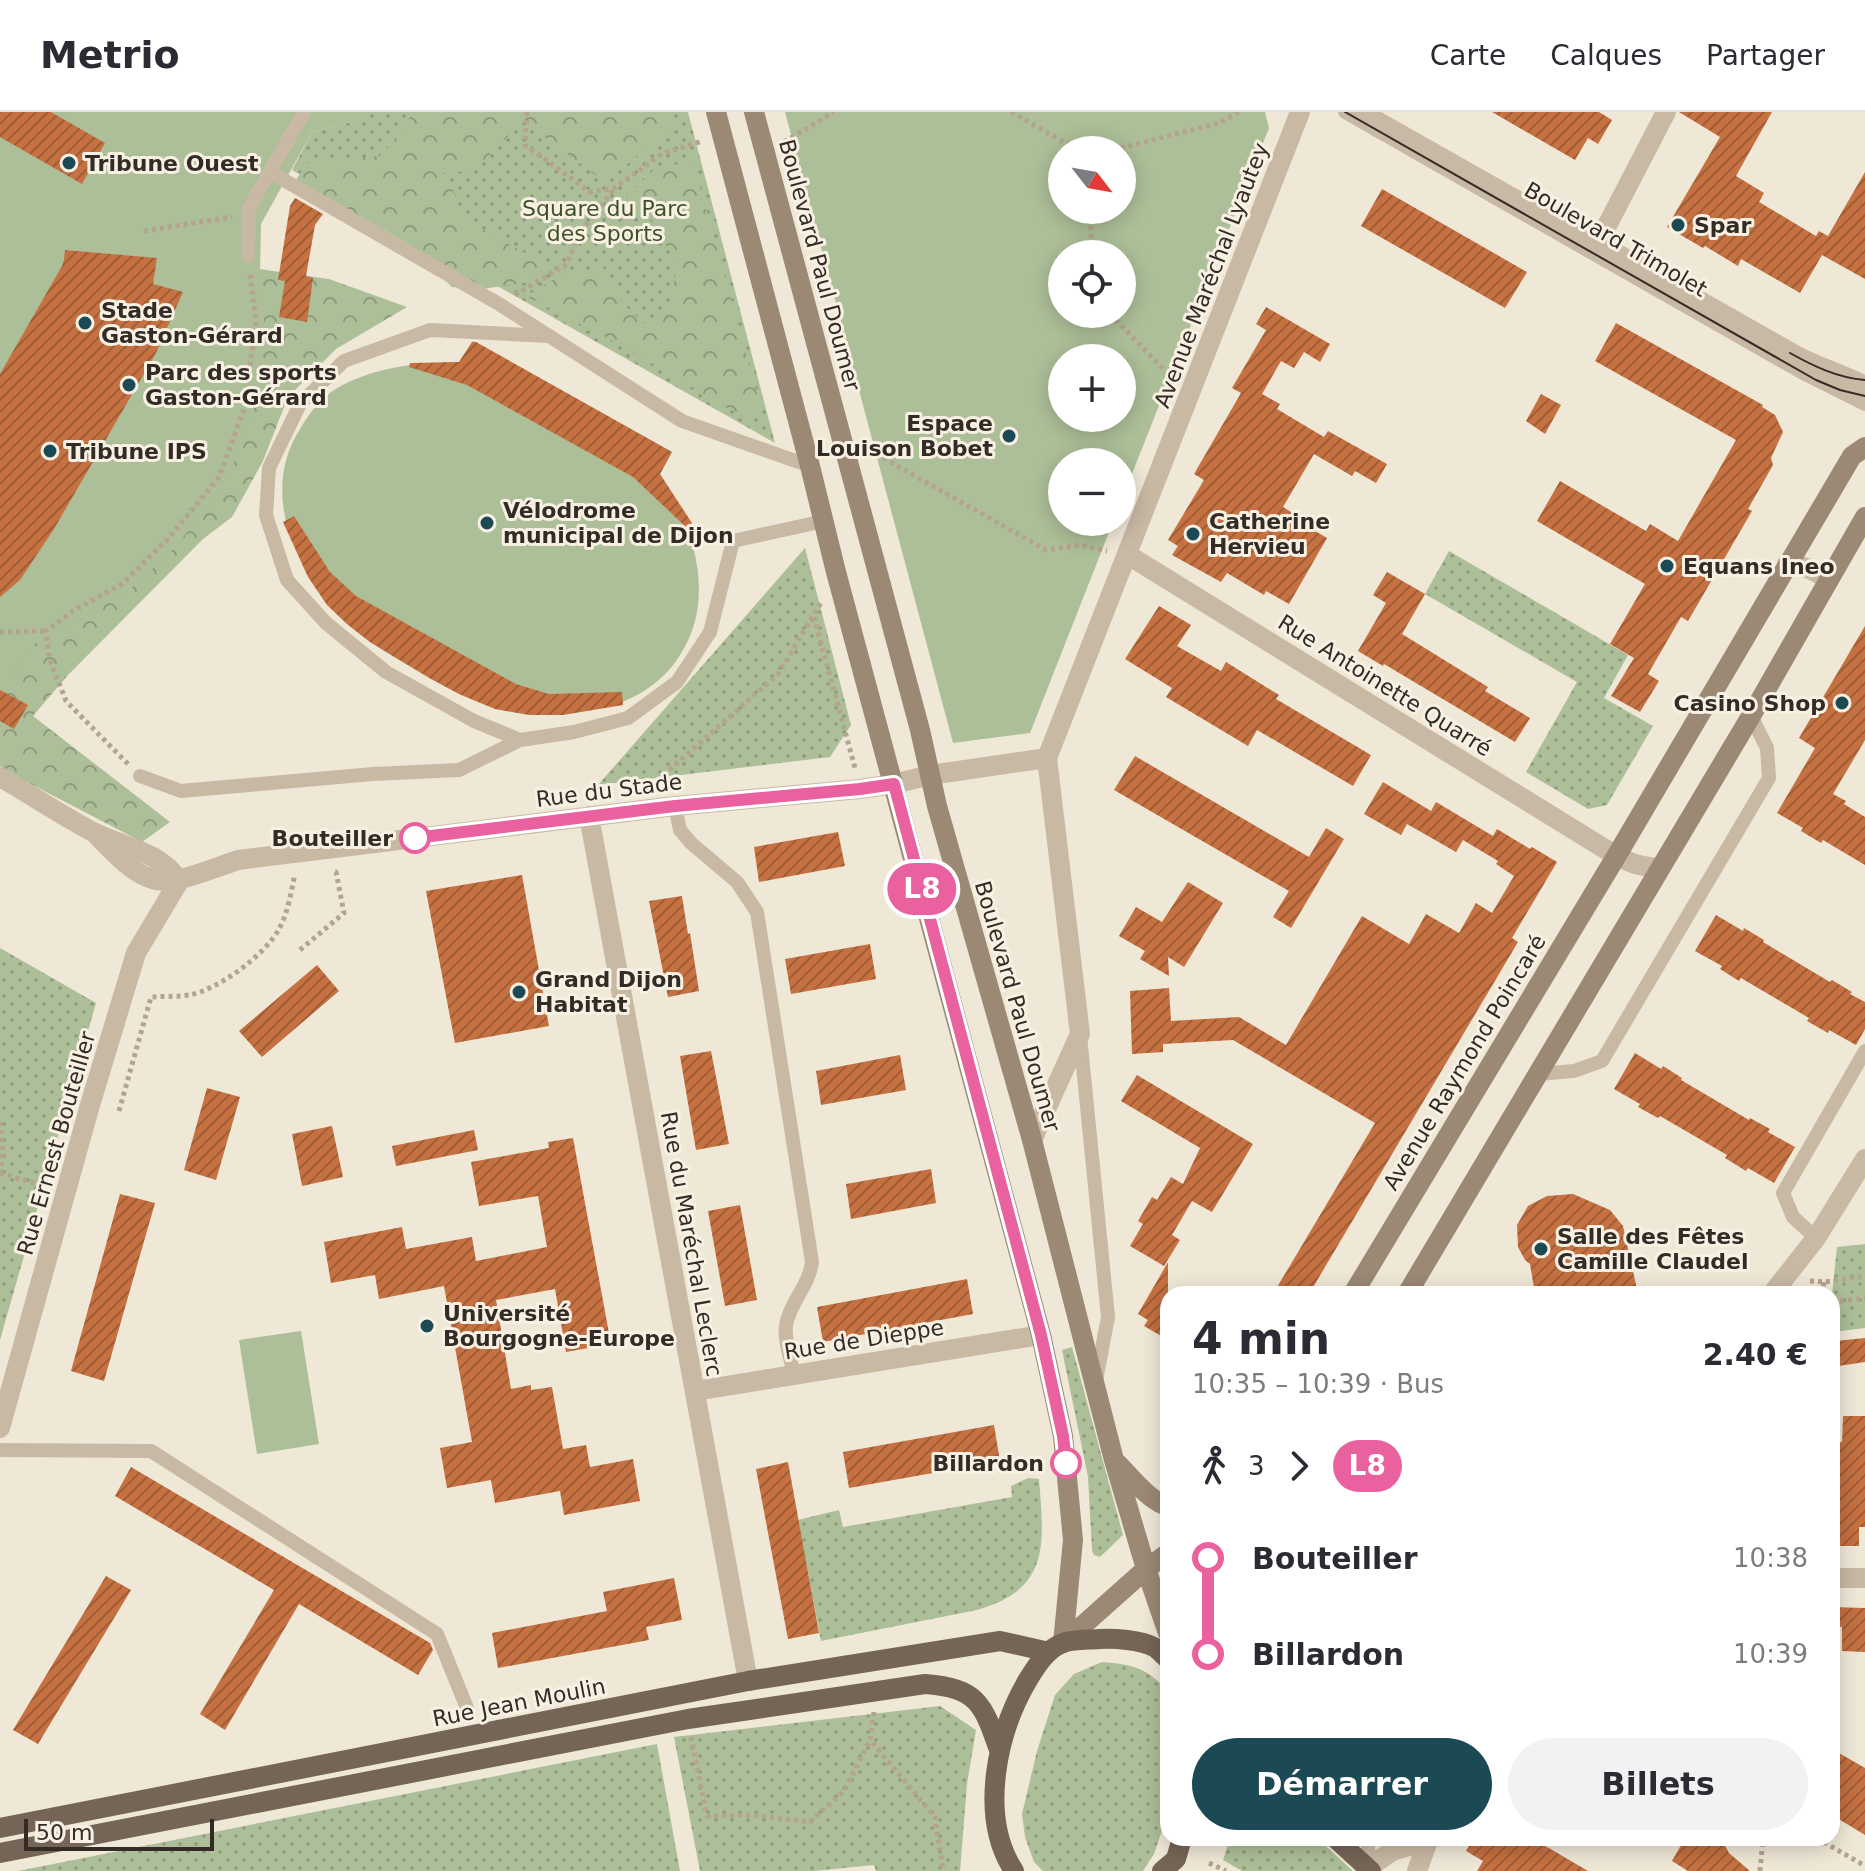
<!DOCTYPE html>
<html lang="fr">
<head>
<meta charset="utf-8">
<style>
  body { margin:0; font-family:"DejaVu Sans",sans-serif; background:#f2f2f3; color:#2b2b33; height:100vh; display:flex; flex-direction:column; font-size:30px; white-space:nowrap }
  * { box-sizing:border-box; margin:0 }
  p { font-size:26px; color:#7c7c81 }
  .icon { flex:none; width:44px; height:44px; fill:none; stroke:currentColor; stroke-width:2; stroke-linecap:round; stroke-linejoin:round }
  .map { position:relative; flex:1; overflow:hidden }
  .details { position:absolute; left:1160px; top:1174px; width:680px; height:560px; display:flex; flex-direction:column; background:#fff; border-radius:24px; box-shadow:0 4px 20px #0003 }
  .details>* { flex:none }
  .badge { padding:0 16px; border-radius:26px; font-size:28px; line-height:52px }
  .needle { width:52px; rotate:121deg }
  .fabs { position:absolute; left:1048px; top:24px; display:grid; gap:16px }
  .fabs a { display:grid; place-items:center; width:88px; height:88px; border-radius:50%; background:#fff; box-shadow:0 4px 20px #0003; font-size:40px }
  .scale { position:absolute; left:24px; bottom:20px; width:190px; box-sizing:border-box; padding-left:8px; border:4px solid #332b25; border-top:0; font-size:22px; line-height:28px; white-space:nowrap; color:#332b25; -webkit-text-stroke:6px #f8f1e3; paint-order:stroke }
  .map>.badge { position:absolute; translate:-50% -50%; box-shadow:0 0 0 4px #fff }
  .legs { display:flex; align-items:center; gap:12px; height:88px; padding:0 32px; font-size:26px }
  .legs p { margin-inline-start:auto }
  .headline { display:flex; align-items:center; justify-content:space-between; height:136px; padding:0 32px }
  h1 { font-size:44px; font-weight:700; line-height:60px }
  .action { display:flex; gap:16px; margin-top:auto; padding:16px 32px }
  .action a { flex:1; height:92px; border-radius:48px; background:#1c4a54; color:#fff; font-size:32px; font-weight:700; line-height:92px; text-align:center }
  .action a+a { background:#f2f2f3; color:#2b2b33 }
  ul { padding:0 32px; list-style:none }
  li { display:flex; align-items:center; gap:28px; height:96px; font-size:30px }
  li i { display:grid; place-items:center; width:12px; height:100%; margin:0 10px; background:currentColor }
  li i::after { content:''; width:20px; height:20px; margin:-10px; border:6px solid; border-radius:50%; background:#fff }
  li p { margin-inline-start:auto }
  li:first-child i { background:linear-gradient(#0000 50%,currentColor 0) }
  li:last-child i { background:linear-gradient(currentColor 50%,#0000 0) }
  header { display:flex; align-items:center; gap:48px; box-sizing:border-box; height:112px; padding:0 40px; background:#fff; border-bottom:2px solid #e1e1e2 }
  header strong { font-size:38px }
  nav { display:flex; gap:44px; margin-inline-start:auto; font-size:28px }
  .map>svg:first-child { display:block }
</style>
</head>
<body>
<header>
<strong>Metrio</strong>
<nav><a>Carte</a><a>Calques</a><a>Partager</a></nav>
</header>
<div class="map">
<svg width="1865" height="1759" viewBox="0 0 1865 1759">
  <defs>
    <pattern id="grass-dots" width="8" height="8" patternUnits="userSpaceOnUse" patternTransform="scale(2)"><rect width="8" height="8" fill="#adbf98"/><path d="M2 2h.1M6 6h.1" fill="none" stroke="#8d9b7c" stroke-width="1.8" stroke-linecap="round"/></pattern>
    <pattern id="forest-crowns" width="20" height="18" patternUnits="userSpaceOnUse" patternTransform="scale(2)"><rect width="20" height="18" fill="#adbf98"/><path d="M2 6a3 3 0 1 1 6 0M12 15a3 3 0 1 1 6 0" fill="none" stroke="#8d9b7c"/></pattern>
    <pattern id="building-hatch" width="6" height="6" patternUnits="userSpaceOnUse" patternTransform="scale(2)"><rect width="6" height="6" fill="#c57141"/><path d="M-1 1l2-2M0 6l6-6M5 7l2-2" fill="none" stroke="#a15d36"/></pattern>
  </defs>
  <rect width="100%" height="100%" fill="#f0e8d7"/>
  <path fill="url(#grass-dots)" d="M364,0h324l87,331 -483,-273 20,-38 47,-12z
    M805,436l46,177 -21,32 -232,28z
    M1449,439l179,104 -24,43 49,28 -46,79 -19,4 -62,-37 51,-90 -152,-88z
    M0,836l96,55 -96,337z
    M1865,1132v84l-33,4v-38l5,-47z
    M1072,1235l51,188 -23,22 -6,-2 -2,-5 -4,-73 -26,-127z
    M1028,1366l11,1c5,65 12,110 -62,131l-156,31 -23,-121 41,-10 4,17 169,-30 -1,-11z
    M1102,1550c30,2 45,6 66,29v122l-14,41 -11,17h-100l-9,-9 -9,-25 -3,-23 15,-63 18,-56 19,-21z
    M940,1594l36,24 -9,54 -7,87h-84l-2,-6 -60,6h-114l-26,-134z
    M657,1632l23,127h-662z
    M1230,1726h87l36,33h-111l-19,-11z"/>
  <path fill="url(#forest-crowns)" d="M412,0h259l5,19 -25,14 -46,37 -82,-61 -50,50 -31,2 15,24 3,19 89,51 -18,15 -49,7 -30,-2 -45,-44 -111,-63 11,-17 73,-7 25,-28z
    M693,49l69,251 -9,7 -24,-10 -110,-65 -93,-48 35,-21 42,-8 21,38 24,21 20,-11 9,-49 -25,-46 -26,-24 29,-27z
    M238,154l91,13 78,28 -71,42 -48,48 -25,64 -31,56 -29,22 -135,136 -35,41 137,106 -28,20 -115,-60 -27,-16v-169z"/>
  <path fill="#adbf98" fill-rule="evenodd" d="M0,0h364l-4,8 -48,12 -51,92 -1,47 4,47 -2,43 -8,47 -22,60 -27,43 -36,43 -44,40 -96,53 -29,52z
    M785,0h480l4,16 -147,371v-37h-60v60h51l-83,211 -77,10zM1122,38v60h-60v-60zM1062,142h60v60h-60zM1122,246v60h-60v-60z
    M473,229l199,111 -12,22c34,53 57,124 20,181 -13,22 -37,40 -61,48 -9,3 -20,4 -29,6 -71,14 -106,0 -167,-35 -33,-19 -67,-38 -93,-67 -8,-8 -13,-20 -19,-30 -5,-9 -11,-18 -15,-27 -18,-39 -20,-84 4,-121 8,-14 18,-27 31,-37 38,-25 84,-29 128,-30z
    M301,1219l18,113 -62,10 -18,-114z"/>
  <path fill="url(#building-hatch)" d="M0,0h51l54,31 -23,41 -82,-47z
    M1492,0h107l13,8 -14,24 -10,-6 -13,22z
    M1679,0h93l-36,64 28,17 -5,9 57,34 3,-5 9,5 37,-64v107l-43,-24 -22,38 -59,-34 -3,7 -33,-20 -2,2 -36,-21 53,-90z
    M1382,77l145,83 -22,36 -144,-82z
    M295,86l28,16 -8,11 -9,51 7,2 -6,44 -28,-5 6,-36 -7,-1 12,-74z
    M65,138l92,8 -4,26 30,8 -27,61 -102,176 -34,51 -20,17v-223l62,-108 2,-6z
    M1266,195l64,37 -10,18 -16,-10 -10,16 -13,-7 -19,33 18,10 -3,5 47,28 4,-6 59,33 -11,19 -21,-12 -3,5 -38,-22 -31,53 24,15 -2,3 22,13 -38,66 -23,-13 -2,4 -37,-22 -6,9 -49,-27 6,-9 -10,-6 36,-60 -10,-6 47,-81 -9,-5 34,-58 -10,-6z
    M1616,211l147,82 -1,2 13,8 8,17 -12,26 2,7 -25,44 4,2 -64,110 -7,-4 -33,57 11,7 -19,31 -29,-16 23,-38 -24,-14 35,-60 -108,-63 23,-40 86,50 4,-7 28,17 58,-101 -141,-79z
    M472,230h4l196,110 -12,22 32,49 -6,4 -53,-50 -166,-92 -58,-18 1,-4 49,-1z
    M1541,282l20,11 -16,29 -19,-13z
    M294,404l36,56 26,24 160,88 33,10 73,-2 1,13 -60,10h-34l-34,-6 -36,-15 -28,-15 -61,-37 -23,-18 -20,-19 -19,-28 -25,-55z
    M1387,460l38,22 -23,40 86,53 -3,4 45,27 -15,24 -131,-78 -1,2 -25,-15 28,-48 -13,-8z
    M1159,494l32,19 -14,21 44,25 5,-9 53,33 -3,4 95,56 -18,31 -96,-56 -9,16 -82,-49 6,-9 -47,-29z
    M1865,514v114l-32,54 13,7 -2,3 21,13v48l-42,-25 -2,3 -20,-12 2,-3 -26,-15 38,-65 -16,-10z
    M0,578l28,15 -14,24 -14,-8z
    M1135,644l174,101 17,-29 18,11 -53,89 -18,-11 16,-26 -175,-101z
    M1383,670l48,29 5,-9 57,34 4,-7 33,20 2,-2 25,15 -45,76 6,4 -209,352h-36l102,-171 -142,-83 -70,4v8l-31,2 -2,-63 39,-3 2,33 68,-4 47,28 76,-129 47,28 17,-30 33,19 17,-30 16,10 22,-37 -18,-12 2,-3 -35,-21 -7,12 -49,-28 -6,11 -37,-21z
    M838,720l7,34 -86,16 -5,-35z
    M522,763l27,151 -94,17 -29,-152z
    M1188,770l35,21 -39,64 -16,-10 1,19 -29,-17 5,-8 -26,-15 17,-29 26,15z
    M682,784l6,38 2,-1 9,58 -31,6 -19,-96z
    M1716,803l27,16 1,-3 20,12 -1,2 67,40 2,-2 20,12 -2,2 15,8v27l-9,16 -27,-15 -1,3 -21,-12 2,-3 -68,-40 -2,3 -19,-12 2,-3 -27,-15z
    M870,832l6,35 -85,15 -6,-35z
    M317,853l22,26 -77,66 -23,-26z
    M711,939l18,93 -33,6 -16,-94z
    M1635,941l26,16 2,-3 19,12 -1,2 68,40 1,-2 20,11 -2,3 27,15 -21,36 -26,-15 -2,3 -21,-13 2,-3 -67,-39 -2,2 -20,-11 2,-3 -26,-15z
    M900,943l6,35 -85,15 -5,-34z
    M1137,963l116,69 -41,68 -20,-11 -20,34 8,5 -16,26 -34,-20 13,-22 -5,-3 14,-24 5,3 14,-23 12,7 17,-36 -79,-47z
    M207,976l33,9 -24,83 -32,-10z
    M332,1014l11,51 -41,9 -10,-52z
    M474,1018l4,20 -82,16 -4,-20z
    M573,1026l38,206 -45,8 -11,-63 -59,11 15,89 20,-4v5l21,-3 11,62 23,-4 4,22 43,-8 7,42 -76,14 -4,-24 -65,12 -4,-23 -44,8 -7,-40 32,-6 -28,-156 -65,13 -4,-24 -44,8 -7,-41 78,-15 4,22 66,-12 4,24 71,-14 -9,-51 -59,10 -8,-44 78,-14 -1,-6z
    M931,1057l5,34 -85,16 -5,-35z
    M120,1082l35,9 -51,178 -33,-10z
    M1573,1082l37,16 13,16 15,68h-103l-5,-30 -5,-4 -7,-13 -1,-22 11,-19 19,-10z
    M740,1093l17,95 -32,6 -17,-95z
    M1168,1150v78l-24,-14 4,-6 -10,-6z
    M967,1167l6,35 -150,28 -6,-35z
    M1865,1226v24l-33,5 4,-26z
    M1843,1304h22v111h-6v19h-27v-105l10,1z
    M994,1313l6,36 -151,27 -6,-36z
    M788,1350l31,171 -31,6 -32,-170z
    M131,1355l299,176 3,7 -15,25 -119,-71 -74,126 -25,-16 74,-124 -159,-94z
    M106,1464l25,14 -93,154 -25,-14z
    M674,1466l8,42 -36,7 3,13 -151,28 -6,-35 115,-22 -4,-19z
    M1832,1495l33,1v44l-23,-1v-24l-10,-1z
    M1832,1637l33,19v67l-33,-20z
    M1474,1726h72l-4,6 46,27h-111l6,-10 -17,-10z
    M1685,1726h36l8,15 21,18h-62l-16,-10z"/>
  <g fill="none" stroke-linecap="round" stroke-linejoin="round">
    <path stroke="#b4a38e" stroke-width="5" stroke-dasharray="4 4" stroke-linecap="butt" d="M527,0l-2,33 65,47 24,-4 48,-34 40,-13
      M1011,0l67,38
      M784,30l50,-30
      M1113,38l106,-27 20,-11
      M1090,98l2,44
      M144,119l88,-14
      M515,183l52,-31 12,-30 35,-45
      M1110,202l63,65
      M868,344l10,-1 168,95 35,-5 26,6
      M814,505l41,151
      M0,520l46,-1
      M128,652l-62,-63 -17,-44 -3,-26 27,-20 49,-27 46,-45 51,-62 26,-70 11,-85 -6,-49
      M651,674l127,-112 44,-73
      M300,838l44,-37 -8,-41h-4
      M119,999l32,-114c12,-1 25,0 38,-2 29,-5 76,-40 90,-66 9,-16 12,-37 16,-55
      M0,1010l3,30 -3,21
      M0,1061l45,13
      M1810,1169l14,1 41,-6
      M1822,1182l2,-12
      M1832,1190l33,-4
      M874,1600l-4,28 65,77 8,54
      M691,1625l16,79 45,-1 58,7 34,-31 26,-51
      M1817,1726l48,28
      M1209,1751l17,8
      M1760,1759l3,-33"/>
    <path stroke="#c8b9a4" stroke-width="14" d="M1345,0l458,261 62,31
      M1367,0l231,131
      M270,60l229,132 183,117 128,45
      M248,144l1,-48 55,-96
      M520,628l54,-8 54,-14 49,-36 33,-50 23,-91 91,-20
      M140,664l41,15 192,-17 86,-4 61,-30 -46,-19 -88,-49 -60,-49 -39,-43 -21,-65 3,-47 31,-64 44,-43 86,-31 118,6
      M675,694l5,24 11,13 46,39 20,30 55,350c-3,24 -22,40 -26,63 -2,16 5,34 8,50
      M1080,924l28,281 -12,64
      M1538,962l36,-3 28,-10 167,-283 -2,-30 -16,-32
      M1816,1126l-23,-21 -10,-24 82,-142
      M0,1338l151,1 286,183 30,74
      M1368,1756v-30"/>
    <path stroke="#c8b9a4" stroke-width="20" d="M1666,0l-68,131 197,112c23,12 47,19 70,31
      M1128,443l477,294c21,12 29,17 54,19
      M1787,452c17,2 27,5 40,16
      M0,665c31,18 61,38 93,55 30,15 67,19 86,49
      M589,704l159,865
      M94,720c60,65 66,55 144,28l437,-54 185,-17 34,-5 36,-9 117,-17
      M1032,1028l48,-106 -33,-276 253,-646
      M1772,1182l44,-56 49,-79
      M695,1279l346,-56
      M0,1316l90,-323 46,-152 43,-72
      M1832,1466h33
      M1368,1756l24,-17 35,-10
      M1417,1759l12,-33"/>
    <path stroke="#9b8875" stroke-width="20" d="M716,0l94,354 26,106 205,763 22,101 10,104 -10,103
      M754,0l166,618 17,76 95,334 82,320 32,109 22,64
      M1353,1182l264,-439 235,-399 13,-9
      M1407,1182l344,-578 114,-199
      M1117,1351c13,13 33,39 51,43
      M1063,1531l83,-74 22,-16"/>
    <path stroke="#756556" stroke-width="20" d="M0,1716l748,-147 252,-40 49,11
      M1335,1726l36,33
      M0,1741l688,-134 237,-35c53,4 58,20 74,66
      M1014,1759c-36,-55 -17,-140 15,-193 8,-13 19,-30 34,-35 10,-4 26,-3 36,-4 15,-1 42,1 55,8 5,3 9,8 14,12
      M1162,1759l14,-12 6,-21"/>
    <path stroke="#332b25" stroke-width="2" d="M1345,0l471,268 24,10 25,6
      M1790,241c23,13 48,25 75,27"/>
  </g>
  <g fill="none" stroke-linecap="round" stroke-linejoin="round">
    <defs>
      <path id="line-1" d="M415,726l260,-32 185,-17 34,-5 147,551 22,101 3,27"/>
    </defs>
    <use href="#line-1" stroke="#fff" stroke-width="18"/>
    <use href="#line-1" stroke="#ea619f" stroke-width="12"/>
  </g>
  <g fill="#1c4a54" stroke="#f8f1e3" stroke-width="3">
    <circle cx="69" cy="51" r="8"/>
    <circle cx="1678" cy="113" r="8"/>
    <circle cx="85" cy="211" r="8"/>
    <circle cx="129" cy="273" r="8"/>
    <circle cx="1009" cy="324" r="8"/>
    <circle cx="50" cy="339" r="8"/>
    <circle cx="487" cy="411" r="8"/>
    <circle cx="1193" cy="422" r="8"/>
    <circle cx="1667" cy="454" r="8"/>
    <circle cx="1842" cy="591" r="8"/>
    <circle cx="519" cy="880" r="8"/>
    <circle cx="1541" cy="1137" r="8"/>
    <circle cx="427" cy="1214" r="8"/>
  </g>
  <g fill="#fff" stroke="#ea619f" stroke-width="4">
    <circle cx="415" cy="726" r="14"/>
    <circle cx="1066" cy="1351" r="14"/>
  </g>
  <g text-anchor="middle" stroke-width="6" stroke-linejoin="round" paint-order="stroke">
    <g font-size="22" font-weight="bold" fill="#332b25" stroke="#f8f1e3" text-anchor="start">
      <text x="85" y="59">Tribune Ouest</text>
      <text x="1694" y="121">Spar</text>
      <text x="101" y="206">Stade<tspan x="101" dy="25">Gaston-Gérard</tspan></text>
      <text x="145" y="268">Parc des sports<tspan x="145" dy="25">Gaston-Gérard</tspan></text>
      <text x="993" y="319" text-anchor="end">Espace<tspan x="993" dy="25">Louison Bobet</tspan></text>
      <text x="66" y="347">Tribune IPS</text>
      <text x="503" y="406">Vélodrome<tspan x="503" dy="25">municipal de Dijon</tspan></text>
      <text x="1209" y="417">Catherine<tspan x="1209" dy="25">Hervieu</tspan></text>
      <text x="1683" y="462">Equans Ineo</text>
      <text x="1826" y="599" text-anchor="end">Casino Shop</text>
      <text x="535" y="875">Grand Dijon<tspan x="535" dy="25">Habitat</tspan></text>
      <text x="1557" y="1132">Salle des Fêtes<tspan x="1557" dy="25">Camille Claudel</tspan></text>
      <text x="443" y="1209">Université<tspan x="443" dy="25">Bourgogne-Europe</tspan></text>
    </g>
    <g font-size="22" fill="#3e512a" stroke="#f8f1e3">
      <text x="605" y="104">Square du Parc<tspan x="605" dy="25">des Sports</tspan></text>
    </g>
    <g font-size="22" fill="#332b25" stroke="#f8f1e3">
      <text transform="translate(1616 127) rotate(30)" y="8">Boulevard Trimolet</text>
      <text transform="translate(820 153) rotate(75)" y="8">Boulevard Paul Doumer</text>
      <text transform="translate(1211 163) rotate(-69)" y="8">Avenue Maréchal Lyautey</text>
      <text transform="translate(1385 573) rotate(32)" y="8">Rue Antoinette Quarré</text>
      <text transform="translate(609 678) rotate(-7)" y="8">Rue du Stade</text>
      <text transform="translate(1018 894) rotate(74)" y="8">Boulevard Paul Doumer</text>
      <text transform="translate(1464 950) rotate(-59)" y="8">Avenue Raymond Poincaré</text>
      <text transform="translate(56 1031) rotate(-74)" y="8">Rue Ernest Bouteiller</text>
      <text transform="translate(692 1132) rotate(80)" y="8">Rue du Maréchal Leclerc</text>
      <text transform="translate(864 1227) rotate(-9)" y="8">Rue de Dieppe</text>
      <text transform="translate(519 1590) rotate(-11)" y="8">Rue Jean Moulin</text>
    </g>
    <g font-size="22" font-weight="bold" fill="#332b25" stroke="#f8f1e3" text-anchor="end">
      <text x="393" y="734">Bouteiller</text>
      <text x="1044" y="1359">Billardon</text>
    </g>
  </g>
</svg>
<div class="fabs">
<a><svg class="needle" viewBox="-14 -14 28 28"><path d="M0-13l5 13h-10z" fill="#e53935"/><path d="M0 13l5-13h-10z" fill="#7c7c81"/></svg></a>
<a><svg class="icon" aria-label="locate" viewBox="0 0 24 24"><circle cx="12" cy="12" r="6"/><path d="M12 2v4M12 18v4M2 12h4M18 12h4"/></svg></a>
<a>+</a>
<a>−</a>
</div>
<div class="scale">50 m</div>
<b class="badge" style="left:922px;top:777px;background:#ea619f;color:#fff">L8</b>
<section class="details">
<div class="headline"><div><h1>4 min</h1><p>10:35 – 10:39 · Bus</p></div><b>2.40 €</b></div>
<div class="legs"><svg class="icon" aria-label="walk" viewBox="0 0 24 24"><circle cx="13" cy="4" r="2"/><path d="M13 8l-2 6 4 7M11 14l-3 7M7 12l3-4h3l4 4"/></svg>3<svg class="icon" aria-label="forward" viewBox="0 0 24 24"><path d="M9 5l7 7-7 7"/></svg><b class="badge" style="background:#ea619f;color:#fff">L8</b></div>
<ul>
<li><i style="color:#ea619f"></i><b>Bouteiller</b><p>10:38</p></li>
<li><i style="color:#ea619f"></i><b>Billardon</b><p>10:39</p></li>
</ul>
<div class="action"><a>Démarrer</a><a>Billets</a></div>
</section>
</div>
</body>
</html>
